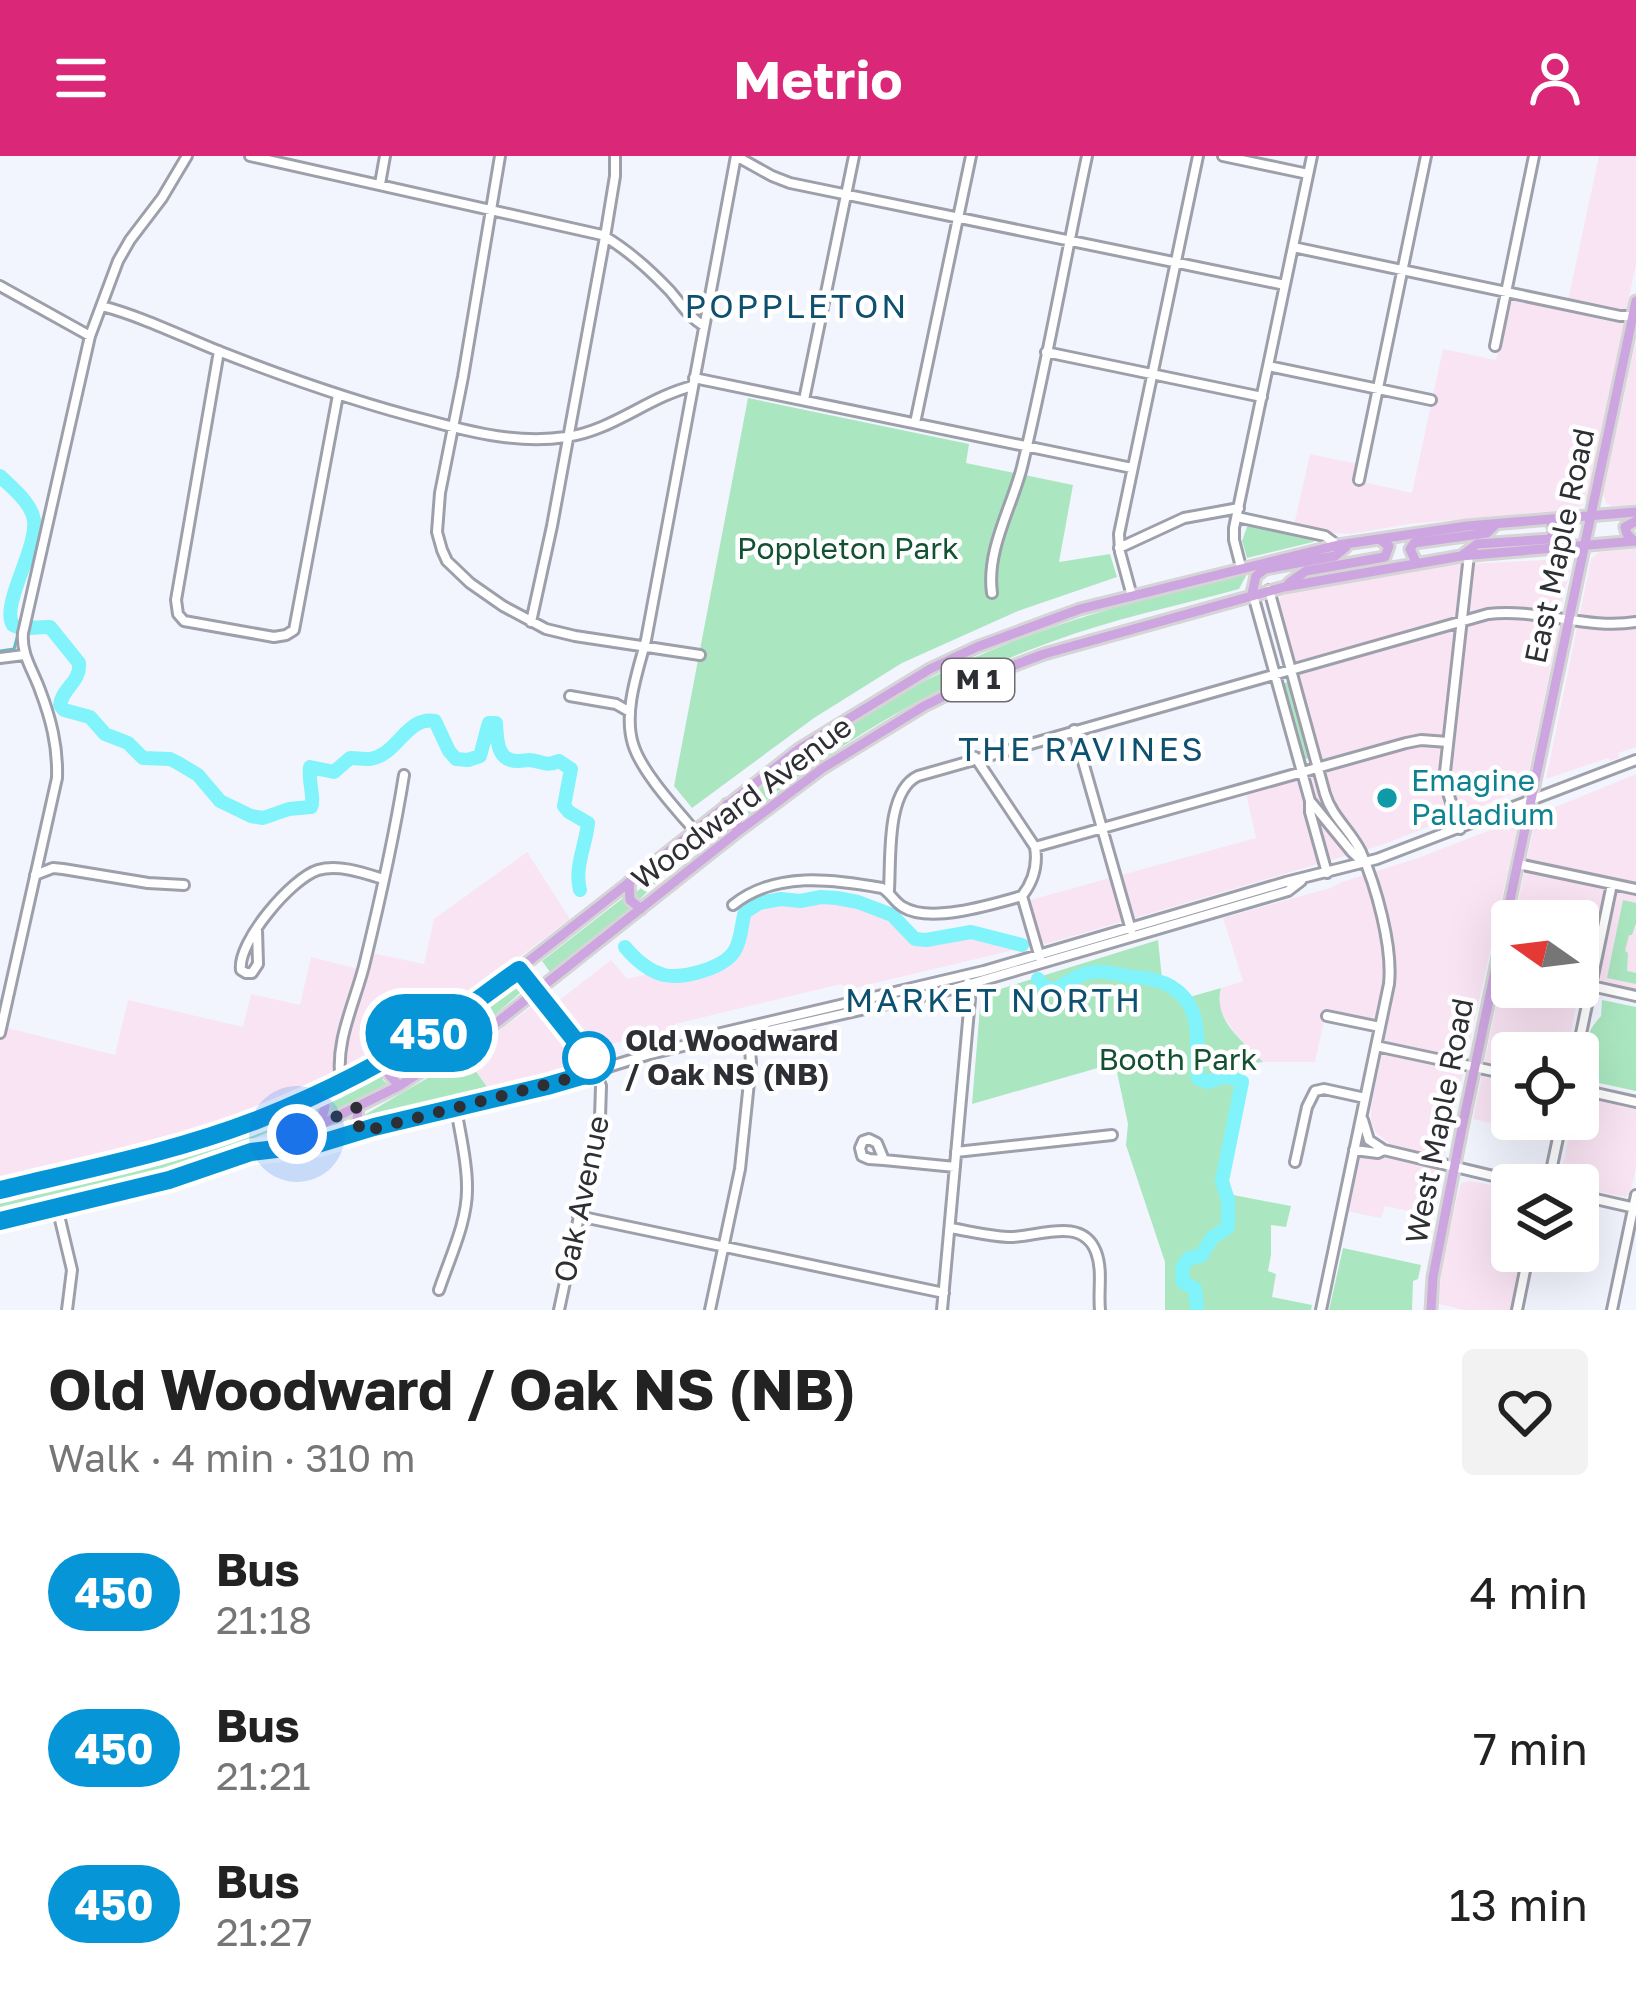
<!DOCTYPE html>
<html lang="en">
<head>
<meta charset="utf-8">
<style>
  body { margin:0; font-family:"Golos Text",sans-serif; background:#f2f2f2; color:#222; height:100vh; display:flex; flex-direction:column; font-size:45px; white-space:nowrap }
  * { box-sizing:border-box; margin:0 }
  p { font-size:39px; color:#767676 }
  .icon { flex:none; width:66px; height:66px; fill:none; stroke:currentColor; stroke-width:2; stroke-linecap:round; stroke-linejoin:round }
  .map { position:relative; height:1154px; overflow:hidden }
  .details { display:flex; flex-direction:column; background:#fff; flex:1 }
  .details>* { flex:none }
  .badge { padding:0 24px; border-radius:39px; font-size:42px; line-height:78px }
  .needle { width:78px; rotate:284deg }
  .fabs { position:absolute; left:1491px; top:744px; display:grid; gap:24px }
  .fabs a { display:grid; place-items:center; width:108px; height:108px; border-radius:12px; background:#fff; box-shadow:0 12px 48px #0002; font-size:60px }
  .you { position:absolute; width:60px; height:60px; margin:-30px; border:9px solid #fff; border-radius:50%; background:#1a73e8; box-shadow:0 0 0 18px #1a73e833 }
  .map>.badge { position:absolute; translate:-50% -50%; box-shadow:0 0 0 6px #fff }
  .round { display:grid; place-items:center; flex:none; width:126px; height:126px; border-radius:12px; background:#f2f2f2 }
  .head { display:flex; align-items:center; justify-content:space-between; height:204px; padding:0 48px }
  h1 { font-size:57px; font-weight:700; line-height:90px }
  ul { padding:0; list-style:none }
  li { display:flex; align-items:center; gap:36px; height:156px; padding:0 48px }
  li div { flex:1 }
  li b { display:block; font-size:45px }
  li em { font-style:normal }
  li .badge { min-width:132px; font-weight:700; text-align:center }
  header { display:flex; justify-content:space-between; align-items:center; height:156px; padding:0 48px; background:#db2777; color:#fff; font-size:54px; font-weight:700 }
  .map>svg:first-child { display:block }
</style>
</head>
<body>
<header><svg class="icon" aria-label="menu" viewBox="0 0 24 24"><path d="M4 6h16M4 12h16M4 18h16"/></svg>Metrio<svg class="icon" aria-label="person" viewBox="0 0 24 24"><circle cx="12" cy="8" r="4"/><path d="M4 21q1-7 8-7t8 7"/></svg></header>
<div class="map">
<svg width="1636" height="1154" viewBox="0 0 1636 1154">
  <rect width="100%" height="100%" fill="#f3f5fe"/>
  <path fill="#f9e4f3" d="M1599,0h37v108l-48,231 -5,10 -19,5 -155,14 -58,10 -20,-1 -37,-8 16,-71 48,10 -3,16 57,13 31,-144 53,11 15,-58 12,-3 43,11z
    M1636,183v165l-23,2 -7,-3 -3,-9z
    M1636,393v198l-18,6 1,5 -9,3 -2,-3 -62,21 45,-220 8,-7z
    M1563,403l9,4 -11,43 -3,28 -32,150 -4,6 -143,56 -333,98 -5,-2 -11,-42 226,-62 -10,-45 78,-20 -46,-167 3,-11 85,-18 81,-12z
    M1636,618v215l-49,-10 -4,18 -6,4 -10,52h-55v66h66v-25l58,14v60l-6,26 -5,3 -69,-14v-7l6,-4 6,-32 -95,-21 39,-191v59h66v-66h-64l22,-106z
    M1511,666l5,3 1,5 -86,386 -46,-10 -4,12 -35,-7 8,-45 5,-11 28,3 2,-15 -13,-10 -5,-13v-13l17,-83 -62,-12 -11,50h-52l-22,-20 -22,-32 2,-22 22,-7 -20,-63 107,-30 12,-6 76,-24z
    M527,696l43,67 -130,98 -115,65 -76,32 -46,17 -203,51v-156l115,29 13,-55 115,27 8,-33 49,11 11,-48 55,14 6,-18 52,11 10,-45z
    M825,741l33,5 34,13 23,24 66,-6 37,16 -168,40 -9,-5 -166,40 -3,5 -77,19 -38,-46 54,-42 16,19 29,-7 24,3 44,-13 14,-18 5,-26 4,-8 12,-7 22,-4 19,2z
    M538,846l44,55 4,11 -94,26 -27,-38z
    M1470,1025l42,8v62h12l-13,59h-46l-26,-6 3,-39 16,-72 3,-10z"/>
  <path fill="#aae7c1" d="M748,242l221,46 -3,19 107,22 -14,77 51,-8 7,23 -99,34 -116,52 -88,55 -122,90 -18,-22z
    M1248,368l68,14v1l-3,3 -66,16 -5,-17z
    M1247,418l-8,15c-62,17 -127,30 -188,53 -112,40 -212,100 -305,174l-8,-10c92,-80 206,-143 321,-181 61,-21 125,-35 188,-51z
    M1288,526l22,76 -8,2 -20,-69 1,-7z
    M729,658l3,3 -2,7 -67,52 -25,25 -4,-3 2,-6 70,-55 17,-21z
    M623,742l6,11 -79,63 -8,-11z
    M1623,744l13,3v20l-4,12h-3l-4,16 3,2 -1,18 9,2v11l-29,-6z
    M1158,784l4,38 7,2 17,18 35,-10c-8,33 21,52 42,74l-23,3 -7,30 9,12 -19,46 5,41 63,12 -5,21 -15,-2v30l-3,16 8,3 -4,23 40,8 -1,5h-146v-48l-39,-117 2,-21 -13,-61 -143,41 9,-109z
    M512,829l6,1 2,7 -30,26 -90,59 -6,-2v-5l6,-5 71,-45z
    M1602,844l34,7v84l-51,-11c9,-28 -10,-36 16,-64z
    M465,900l27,38 -128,30 -3,-2v-5z
    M381,915l2,9 4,4 -55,28 -5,-14z
    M309,950h9l1,5 -84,35 -23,12 -47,15 -165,39v-14l185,-45z
    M1343,1092l78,17 -3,14 -5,2 -1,29h-83z"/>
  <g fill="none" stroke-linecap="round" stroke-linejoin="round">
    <path stroke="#68b8bf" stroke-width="3" d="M0,495l14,-2 6,-22"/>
    <path stroke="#81f3fa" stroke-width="14" d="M0,320c12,12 31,26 34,44 4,28 -34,86 -21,105 10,6 26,1 37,2l29,36c2,19 -17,25 -19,42l4,5 26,7 15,17 23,9 15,15 27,1 8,4 20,12 22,26 31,15 12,2 26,-9 22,-2c4,-8 -3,-26 -1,-40l24,5 16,-14c2,0 17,1 20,1 28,-4 36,-43 65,-38l14,30 7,8 12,1 12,-4 8,-30 1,-3h7c1,18 1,39 23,38 4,0 7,-1 10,-1 14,1 16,7 30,1l12,8 -7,37 5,6 19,11c-2,22 -14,44 -8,67
      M625,791c10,12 24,24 39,28 20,4 61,-7 71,-25 7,-12 6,-26 10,-38l14,-9 22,-4 19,2 21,-4 16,1 21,4 34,13 23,24 11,1 45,-8 51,13
      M1038,823l5,7 10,4c12,-5 22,-14 34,-17 17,-4 30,2 46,4 25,1 50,9 60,36 8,22 1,43 5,65l9,4 21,-6 14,6 -20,99 6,19v27l-16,11 -11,18 -12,2 -7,10 1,14 12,7 2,21"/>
    <defs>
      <path id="minor" d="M250,0l352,79c25,14 48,35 68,56 11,13 19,26 34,35
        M500,0l-37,221 -23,116 -3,39 5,18 5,11 23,22 33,23 43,23 29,7 125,19
        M736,0l36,20 18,7 495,102
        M1223,0l85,18
        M380,28l5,-28
        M1293,91l327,69h15
        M0,130l90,50
        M102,150c41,11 79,30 119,46 69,27 138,51 209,69 44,12 90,23 136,16 46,-6 82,-40 127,-51
        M1495,190l39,-190
        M219,195l-43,249 2,14 6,7 90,16 12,-2 8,-5 44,-235
        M1046,196l216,45
        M1268,210l163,34
        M694,222l438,90
        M804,244l50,-244
        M915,267l56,-267
        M1359,324l67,-324
        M1237,361l88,19 12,9
        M1119,392l65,-30 55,-10
        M1241,411l-7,-27v-12l78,-372
        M1269,434l56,204c7,23 26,37 36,58 15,34 32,94 28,132 -22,109 -46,217 -68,326
        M992,437c-6,-43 20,-86 30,-126 25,-103 43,-208 65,-311
        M1253,439l57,206v11l17,61
        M1132,440l-12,-44 -1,-18 79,-378
        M531,466l21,-96 53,-289 10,-61v-20
        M0,502l24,-3
        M570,540l46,8 14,8
        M1074,574l57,200
        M1311,646l41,50 12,11
        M1460,673l-16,-48 25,-226
        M694,674c-19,-22 -53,-59 -61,-86 -10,-33 5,-73 13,-104l90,-484
        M1035,691l371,-104 15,-3 27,2
        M1518,708l118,25
        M35,719l18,-7 10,1 85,14 36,2
        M889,734c2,-32 -3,-99 29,-114l570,-162c50,-6 99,16 148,8
        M1022,740l18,62
        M733,749c42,-34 99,-26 149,-17 9,5 12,14 21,19 27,17 91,-3 119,-11 11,-14 16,-31 13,-49l-60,-90
        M257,774l1,34 -6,9h-6l-5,-3c-4,-28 51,-92 77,-100 21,-6 46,3 65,9
        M1496,810l16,3
        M519,814l71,89 11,27 -1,32 -41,192
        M1578,827l58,13
        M1327,860l53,11
        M0,877l57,-255c1,-32 -6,-59 -17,-88 -7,-20 -19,-35 -17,-57l67,-297 28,-75 12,-21 32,-42 25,-42
        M695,887l7,3 251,-57 335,-98 13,-10
        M1376,890l136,29
        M1577,897l35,-169
        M341,926c-7,-41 15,-81 24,-120 15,-62 29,-124 39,-187
        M1578,933l58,13
        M1363,964l6,20 15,10 147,35
        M1354,994l24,3 6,-3
        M258,995c40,-4 79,-10 116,-23l173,-42 103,-32 45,-11 5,-5 284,-67 302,-89 91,-23 259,-99
        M956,996l156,-17
        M884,1004l-15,-1 -7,-3 -2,-8 3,-7 6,-2 8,4 7,17 71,7
        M1295,1006l12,-55 8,-16 9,-2 41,9
        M1548,1029l14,-66
        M1578,1039l57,13
        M57,1051l15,63 -5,40
        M578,1060l366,77
        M950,1072c19,3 38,8 58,9 28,1 74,-22 88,15 7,18 2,39 4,58
        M439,1134c11,-33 29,-69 28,-104 0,-26 -7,-52 -11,-78
        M710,1154l30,-141 11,-106 -2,-30
        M942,1154l28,-311 -2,-16
        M1517,1154l12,-59
        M1612,1154l24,-115"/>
      <path id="major" d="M1633,384l-6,-6 -2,-7 11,-6
        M1461,400l16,-12 73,-5 5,-9 -6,-11
        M1416,406l-6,-13 4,-6 73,-10 9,-9
        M1289,427l17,-12 79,-14 4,-11 -10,-7
        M1252,438l4,-18 9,-7 70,-13 11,-9
        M727,648l11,10 -2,19
        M629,726l1,18 11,9
        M393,898l-5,19 11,13
        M315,939l10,11 -5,19
        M358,951l-1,14 4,11
        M0,1034l138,-33 78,-23 99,-39 78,-41 94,-60 312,-245 131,-80 47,-22 103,-38 258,-64 129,-19 169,-14
        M0,1065l169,-41 46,-15 105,-40 79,-39 100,-65 237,-188 87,-65 101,-62 57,-28 63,-24 240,-67 177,-31 175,-15
        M1431,1154l2,-33 29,-149 174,-827"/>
    </defs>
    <use href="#minor" stroke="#9d9faa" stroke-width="14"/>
    <use href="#major" stroke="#d5d5d6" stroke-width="15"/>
    <use href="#minor" stroke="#fff" stroke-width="8"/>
    <use href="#major" stroke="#cda5e0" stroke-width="9"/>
  </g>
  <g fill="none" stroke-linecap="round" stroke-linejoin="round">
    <defs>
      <path id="line" d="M0,1034c87,-21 174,-38 257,-70 68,-27 135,-61 195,-102 23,-15 45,-33 67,-48l71,89 5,13 -48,14 -173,41 -56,17 -67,8 -82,28 -169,41"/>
    </defs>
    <use href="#line" stroke="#fff" stroke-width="27"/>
    <use href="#line" stroke="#0696d7" stroke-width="18"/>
    <path stroke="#2e2f34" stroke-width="12" stroke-dasharray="0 21.6" d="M297,978l61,-27 -1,14 4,11 234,-60 -6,-14"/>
  </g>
  <circle fill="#0f9aa8" stroke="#fff" stroke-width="4.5" cx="1387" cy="642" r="12"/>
  <circle fill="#fff" stroke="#0696d7" stroke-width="6" cx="589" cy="902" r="24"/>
  <g text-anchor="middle" stroke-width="9" stroke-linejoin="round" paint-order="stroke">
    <rect fill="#fff" stroke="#6d6d71" stroke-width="3" x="942" y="503" width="72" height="42" rx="9"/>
    <g font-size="27" font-weight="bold" fill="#2e2f34">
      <text x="978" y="533">M 1</text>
    </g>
    <g font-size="30" fill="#2e2f34" stroke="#fff">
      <text transform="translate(1560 390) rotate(-78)" y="10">East Maple Road</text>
      <text transform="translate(742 647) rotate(-37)" y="10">Woodward Avenue</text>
      <text transform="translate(1440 965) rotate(-79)" y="10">West Maple Road</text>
      <text transform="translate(582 1043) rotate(-78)" y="10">Oak Avenue</text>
    </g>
    <g font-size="30" fill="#145132" stroke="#fff">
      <text x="848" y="403">Poppleton Park</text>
      <text x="1178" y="914">Booth Park</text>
    </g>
    <g font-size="30" fill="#0d838f" stroke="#fff" text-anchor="start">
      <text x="1411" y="635">Emagine<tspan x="1411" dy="34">Palladium</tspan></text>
    </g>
    <g font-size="30" font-weight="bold" fill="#2e2f34" stroke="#fff" text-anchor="start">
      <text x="625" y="895">Old Woodward<tspan x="625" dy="34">/ Oak NS (NB)</tspan></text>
    </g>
    <g font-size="33" letter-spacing="3" fill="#0e506f" stroke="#fff">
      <text x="797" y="162">POPPLETON</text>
      <text x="1082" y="605">THE RAVINES</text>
      <text x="994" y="856">MARKET NORTH</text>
    </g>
  </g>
</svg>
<div class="fabs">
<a><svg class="needle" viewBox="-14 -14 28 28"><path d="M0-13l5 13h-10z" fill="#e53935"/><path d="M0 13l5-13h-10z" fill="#767676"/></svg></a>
<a><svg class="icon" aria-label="locate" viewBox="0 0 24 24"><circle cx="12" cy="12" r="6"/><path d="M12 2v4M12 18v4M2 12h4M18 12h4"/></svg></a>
<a><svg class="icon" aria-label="layers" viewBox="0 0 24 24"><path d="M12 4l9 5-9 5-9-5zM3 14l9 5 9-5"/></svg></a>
</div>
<div class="you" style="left:297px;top:978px"></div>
<b class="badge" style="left:429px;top:877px;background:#0696d7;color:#fff">450</b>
</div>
<section class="details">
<div class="head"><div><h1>Old Woodward / Oak NS (NB)</h1><p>Walk · 4 min · 310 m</p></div><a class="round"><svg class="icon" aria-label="heart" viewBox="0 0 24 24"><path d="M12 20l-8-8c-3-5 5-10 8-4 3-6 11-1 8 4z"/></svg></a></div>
<ul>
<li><span class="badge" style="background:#0696d7;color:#fff">450</span><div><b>Bus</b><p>21:18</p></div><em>4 min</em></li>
<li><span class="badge" style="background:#0696d7;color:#fff">450</span><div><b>Bus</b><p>21:21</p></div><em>7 min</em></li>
<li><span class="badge" style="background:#0696d7;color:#fff">450</span><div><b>Bus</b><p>21:27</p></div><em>13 min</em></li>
</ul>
</section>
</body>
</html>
